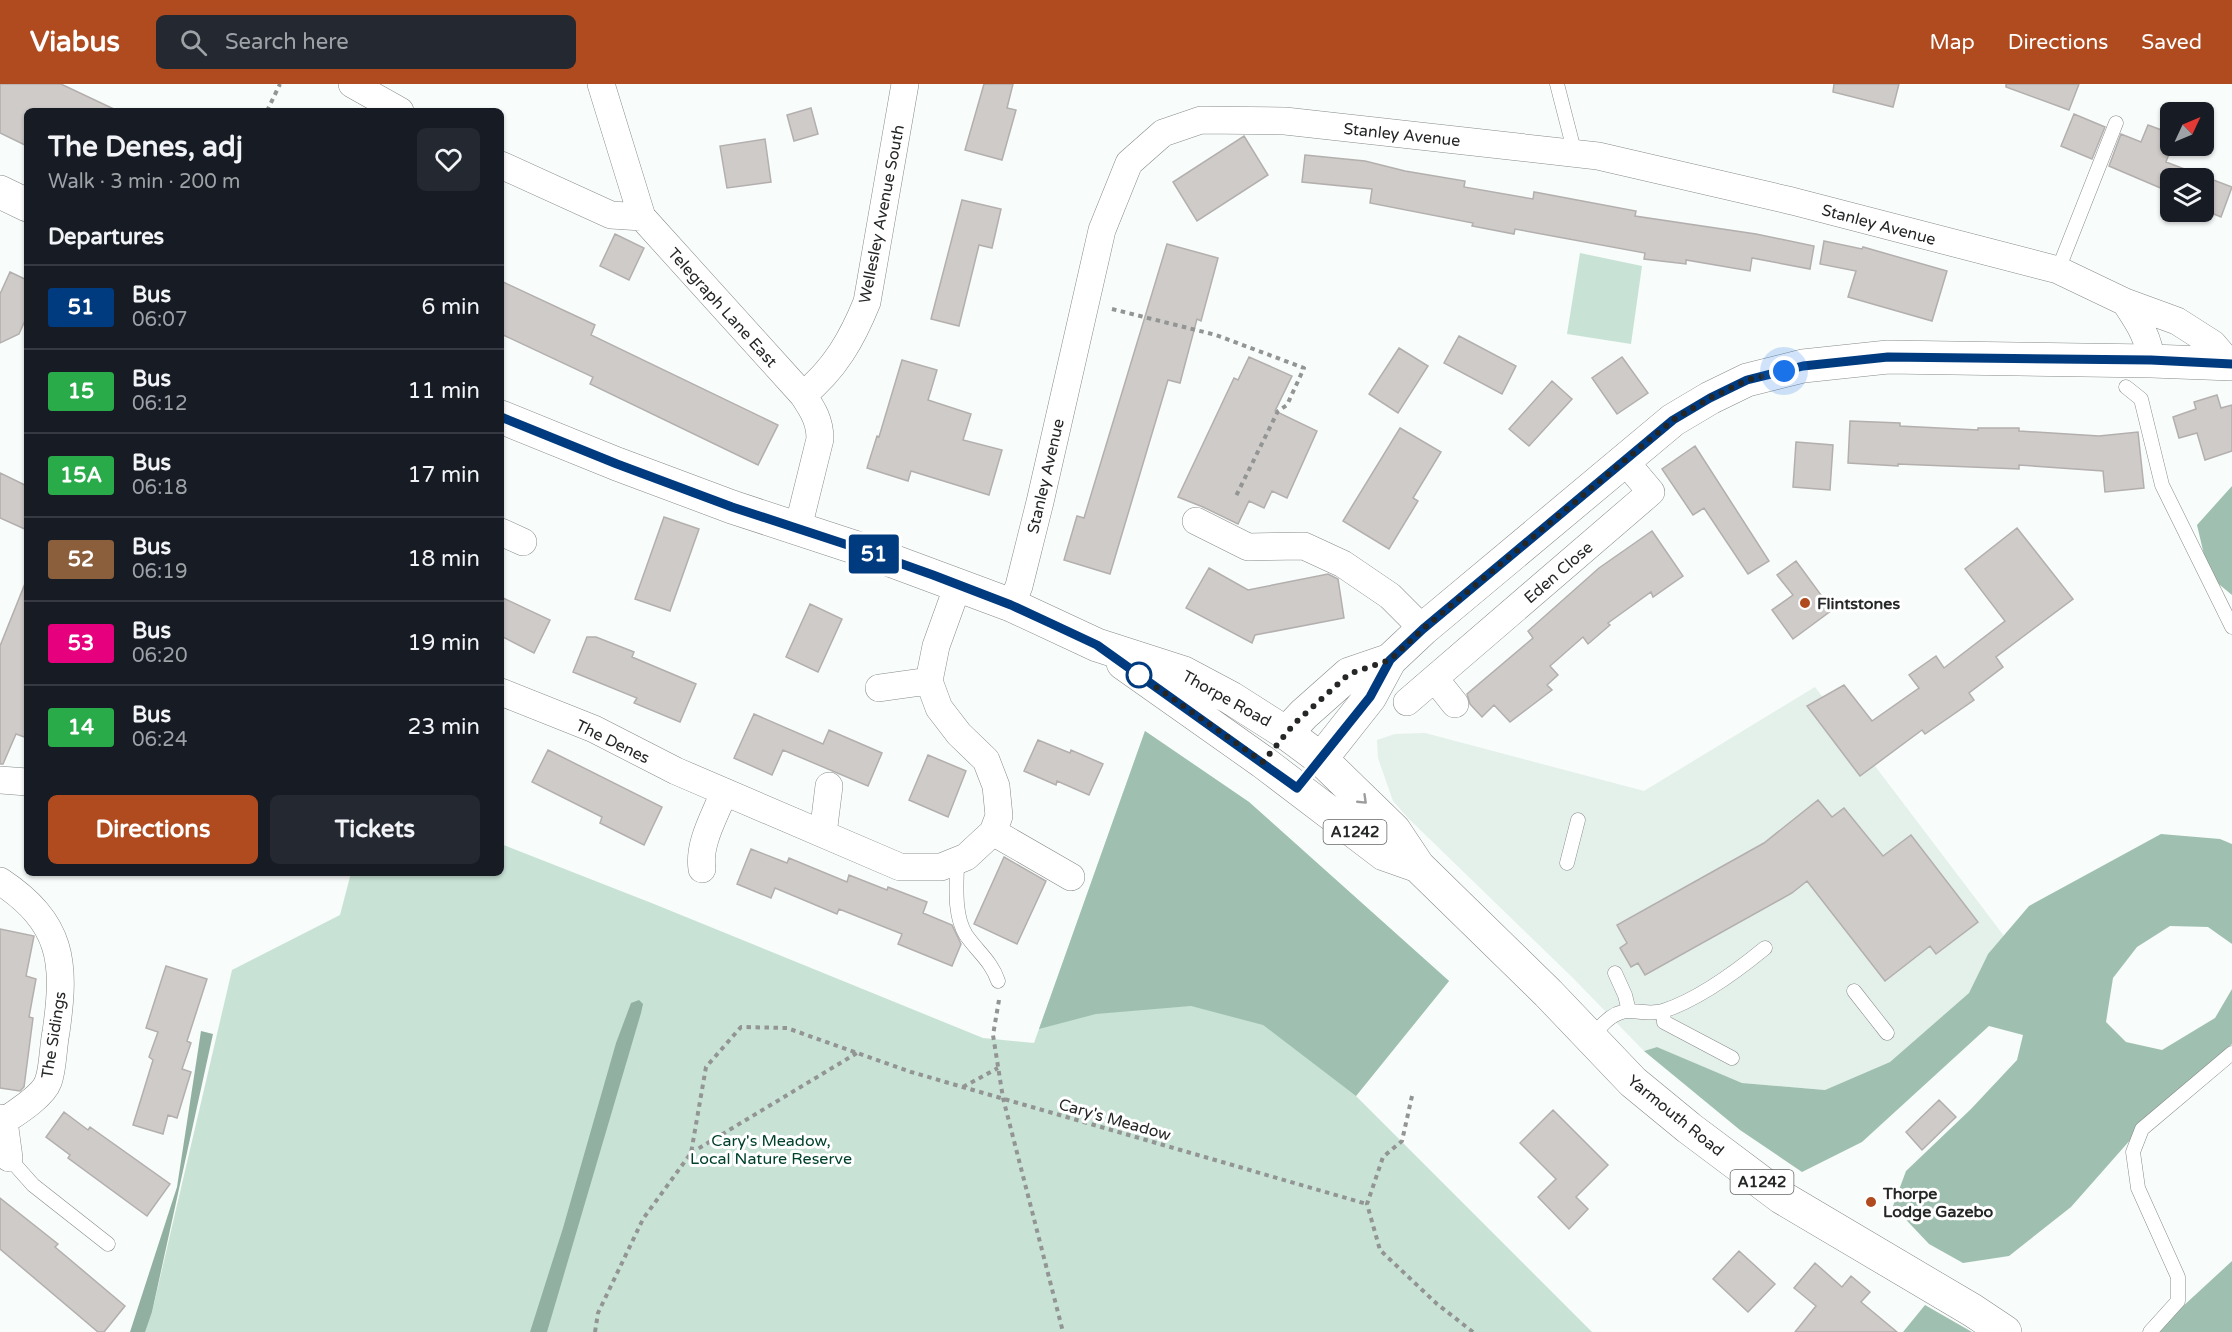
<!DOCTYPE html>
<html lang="en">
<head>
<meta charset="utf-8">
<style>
  body { margin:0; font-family:"Varela Round",sans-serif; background:#242831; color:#f1f3f6; height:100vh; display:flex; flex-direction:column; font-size:22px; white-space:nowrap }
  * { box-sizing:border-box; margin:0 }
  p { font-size:20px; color:#9ea1a6 }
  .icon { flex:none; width:33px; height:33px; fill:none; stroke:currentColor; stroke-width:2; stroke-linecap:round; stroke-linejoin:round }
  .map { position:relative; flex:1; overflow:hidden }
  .details { position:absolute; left:24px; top:24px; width:480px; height:768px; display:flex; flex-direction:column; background:#171b24; border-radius:9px; box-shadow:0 2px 4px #0004 }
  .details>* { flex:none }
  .badge { padding:0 12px; border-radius:4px; font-size:21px; line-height:39px }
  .needle { width:39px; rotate:46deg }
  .controls { position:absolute; left:2160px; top:18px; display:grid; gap:12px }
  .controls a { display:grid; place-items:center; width:54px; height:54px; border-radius:9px; background:#171b24; box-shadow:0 2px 4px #0004; font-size:30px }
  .you { position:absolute; width:30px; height:30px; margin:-15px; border:4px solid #fff; border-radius:50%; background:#1a73e8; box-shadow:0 0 0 9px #1a73e833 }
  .map>.badge { position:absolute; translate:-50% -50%; box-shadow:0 0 0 3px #fff }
  h2 { padding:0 24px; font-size:22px; line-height:54px }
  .round { display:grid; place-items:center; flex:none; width:63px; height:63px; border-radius:9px; background:#242831 }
  .head { display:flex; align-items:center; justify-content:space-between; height:102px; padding:0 24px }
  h1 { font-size:28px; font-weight:800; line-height:45px }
  .cta { display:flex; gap:12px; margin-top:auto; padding:12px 24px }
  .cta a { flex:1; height:69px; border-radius:9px; background:#b04a1f; color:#fff; font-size:24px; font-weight:800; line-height:69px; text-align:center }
  .cta a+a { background:#242831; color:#f1f3f6 }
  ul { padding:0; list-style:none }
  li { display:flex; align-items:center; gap:18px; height:84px; padding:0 24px; border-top:2px solid #363941 }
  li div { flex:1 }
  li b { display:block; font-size:22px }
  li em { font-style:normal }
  li .badge { min-width:66px; font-weight:700; text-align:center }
  header { display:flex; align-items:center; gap:36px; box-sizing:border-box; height:84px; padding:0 30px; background:#b04a1f; color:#fff }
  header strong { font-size:28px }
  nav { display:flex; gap:33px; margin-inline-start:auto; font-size:21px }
  .search { width:420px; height:54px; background:#242831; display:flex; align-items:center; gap:15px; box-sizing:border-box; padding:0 21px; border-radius:9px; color:#9ea1a6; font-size:22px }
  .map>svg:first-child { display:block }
</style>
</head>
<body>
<header>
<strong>Viabus</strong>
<div class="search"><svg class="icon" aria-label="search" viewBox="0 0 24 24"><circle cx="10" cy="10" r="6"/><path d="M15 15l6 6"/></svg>Search here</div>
<nav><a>Map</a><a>Directions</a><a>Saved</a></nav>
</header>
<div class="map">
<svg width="2232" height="1248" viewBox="0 0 2232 1248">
  <rect width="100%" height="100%" fill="#f8fcfa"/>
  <path fill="#e4f0ea" d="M1815,603l189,249 -16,18 -19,39 -79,69 -65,28 -83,-7 -85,-36 -13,4 -71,-73 -165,-160 -15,-17 -15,-43 -1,-18 18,-6 30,-1 219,58z"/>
  <path fill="#c8e3d6" d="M1580,169l62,13 -11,78 -64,-10z
    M1145,647l104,71 200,179 -93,115 236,236h-1448l8,-20 80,-342 108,-55 11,-42h150v-29l153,60 329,134 51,5z"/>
  <path fill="#9fc0b0" d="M2232,402v109l-23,-19 -12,-51z
    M1145,647l104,71 200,179 -93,115 -93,-71 -72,-19 -95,8 -57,15z
    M2161,750l59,5 12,5v100l-24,-17 -38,-1 -33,21 -24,31 -7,44 20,20 36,8 53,-32 17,-29v55l-93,86 -68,77 -62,49 -46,7 -34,-19 -36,-38 13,-35 65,-62 46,-49 6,-25 -34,-9 -127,116 -60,30 -62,-42 -96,-79 13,-4 85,36 83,7 65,-28 79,-69 19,-39 41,-48z
    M2232,1177v71h-77z
    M1925,1221l47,27h-69z"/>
  <path fill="#91b0a1" d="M639,916l4,4 -2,9 -94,319h-17l33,-104 53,-185 15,-40z
    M201,947l12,3 -61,278 -7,20h-15l47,-145z"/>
  <path fill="#cecbc9" stroke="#b3afae" stroke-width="1.5" d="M0,0h61l57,27h-91v35l-27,-13z
    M984,0h29l-6,24 9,2 -14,50 -37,-10z
    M1834,0h65l-6,23 -60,-15z
    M2006,0h73l-10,26 -63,-23z
    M811,24l7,26 -24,7 -7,-26z
    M2074,30l31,13 -13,32 -31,-13z
    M2148,41l22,8v18l-4,11 66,25 -11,30 -17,-7v-32h-34v14l-61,-26 12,-32 20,8z
    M1244,52l24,39 -71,46 -24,-39z
    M765,55l6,43 -44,6 -7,-42z
    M1305,71l60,6 40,10 60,10 -1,6 69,12 1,-7 102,19 -1,5 121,18 58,12 -4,23 -58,-11 -2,13 -64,-11v4l-42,-5 1,-6 -130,-24 -1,5 -42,-8 1,-3 -103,-20 2,-14 -70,-7z
    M962,116l39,9 -9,39 -13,-3 -20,81 -28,-7z
    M615,150l29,14 -15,32 -29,-14z
    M1824,157l38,8 1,-2 84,24 -15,50 -84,-24 8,-26 -36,-7z
    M1167,160l51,14 -17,63 -4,-2 -17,64 -12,-3 -58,194 -46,-14 13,-44 7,2z
    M10,188l17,8v36l-8,18 -19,9v-49z
    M501,197l94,44 -4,10 187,90 -20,40 -168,-81 3,-7 -92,-43z
    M1459,252l57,30 -14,28 -58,-31z
    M1399,264l29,18 -30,47 -29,-19z
    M1249,273l43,19 -17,35 42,20 -30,67 -15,-7 -8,17 -15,-7 -11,23 -35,-17 -25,-10 56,-119 4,2z
    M1622,273l26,36 -31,21 -25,-36z
    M902,276l35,10 -9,30 43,14 -8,26 39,10 -13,45 -78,-24 -3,10 -41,-13 10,-32 2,1z
    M1552,297l20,18 -43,47 -20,-17z
    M2217,311l4,13 11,-3v46l-27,9 -8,-27 -18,5 -6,-21 23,-8 -2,-7z
    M1850,337l50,2v3l78,4v-2h41v3l80,5 39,-4 6,56 -39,4 -2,-21 -84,-6v4l-121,-5v2l-50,-3z
    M1400,344l41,24 -28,46 5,3 -29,48 -46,-28z
    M1796,358l37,3 -3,45 -37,-3z
    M1695,362l74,115 -21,13 -44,-66 -11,7 -31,-46z
    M0,389l27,13v44l-27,-12z
    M664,433l35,12 -29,82 -35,-12z
    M2017,444l56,71 -77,58 7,10 -34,26 5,7 -49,34 -3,-4 -62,46 -53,-70 37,-21 28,36 47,-33 -10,-13 27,-19 8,12 61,-47 -40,-52z
    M1652,447l31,45 -30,21 -2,-5 -43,31 2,2 -22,19 -5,-7 -33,29 8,9 -11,10 5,5 -42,32 -16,-17 -12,12 -12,-13 -3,-10 66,-56 -5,-7 71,-63z
    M1796,477l36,49 -39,29 -21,-29 21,-15 -16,-20z
    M1209,484l39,22 80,-16 10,5 6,39 -89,17 -3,8 -66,-35z
    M26,497l1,157 -11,-4 -13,30h-3v-118z
    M501,513l49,23 -16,33 -33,-17z
    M810,520l32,15 -24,53 -32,-15z
    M587,553h9l38,15 -2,5 64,27 -16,38 -46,-19 3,-5 -64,-26z
    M754,630l69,30 6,-14 53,23 -14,33 -85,-36 -11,25 -38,-17z
    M1038,656l32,13 1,-3 32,14 -14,31 -32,-14 -1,4 -32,-14z
    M548,666l114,57 -18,38 -44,-22 2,-6 -70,-35z
    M928,671l38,16 -18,46 -39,-17z
    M1818,716l14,17 12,-9 39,48 28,-21 67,87 -42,32 -6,-8 -45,35 -78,-100 -15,12 -147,82 -7,-12 -7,4 -11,-19 7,-5 -10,-18 147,-82z
    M751,765l36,14 2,-5 58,24 2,-7 38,15 1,-3 39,15 -4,11 29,12 9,19 -9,22 -54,-22 4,-10 -63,-25 -2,5 -62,-26 -4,10 -34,-14z
    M1004,773l42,24 -29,63 -43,-20z
    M0,845l34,7 -8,40 10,3 -7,38 4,1 -9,69 -4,4 -20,-3z
    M166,882l41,13 -20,62 4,2 -9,26 9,3 -14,46 -9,-3 -5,19 -30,-9 20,-65 -4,-3 9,-25 -12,-4z
    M1939,1016l17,17 -34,33 -16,-18z
    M1553,1026l55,55 -32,32 12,12 -19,20 -31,-32 18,-18 -36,-36z
    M64,1028l24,18 2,-3 80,57 -23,32 -79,-58 2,-3 -24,-18z
    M0,1114l58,46 -3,3 70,59 -21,26h-6l-98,-83z
    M1739,1167l36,33 -27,28 -35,-33z
    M1815,1179l27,24 9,-11 19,16 -9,10 36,30h-102l21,-26 -22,-18z"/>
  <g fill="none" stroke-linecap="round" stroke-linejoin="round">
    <defs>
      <path id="lane" d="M1557,0l18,70
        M2058,186l58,-147
        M2126,303l15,12 21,86 70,142
        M957,776c0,23 -4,54 9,75 11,16 26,27 32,46
        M1567,779l11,-43
        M1615,889l10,22 4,16
        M1854,907l33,42
        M1663,927l1,11 68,36
        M1592,954c8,-12 22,-28 39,-27 11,1 22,3 32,0 34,-11 74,-40 102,-63
        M9,1074l24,27 75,59
        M2150,1248l28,-31v-24l-40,-89 -5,-36 9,-23 90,-76"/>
      <path id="street" d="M352,0l48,27
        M601,0l41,133 161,178c10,15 17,26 17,44l-22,89
        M501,81l110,50 31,2
        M2125,218c13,20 24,35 26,59
        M803,311c32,-26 49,-56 64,-93l38,-218
        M1196,437l52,26 56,-1 39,18 47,32 33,33
        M501,448l22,10
        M1011,521l8,-19 21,-84 62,-272 27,-67 34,-30 38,-13 84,1 313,35 194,45 266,69 67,32 52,19 36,23 17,20
        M1435,595l20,25
        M879,604l50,-7
        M501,608l93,37 82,42 224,96h41l25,-10 27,-25 6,-16 -3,-30 -10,-26 -27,-26 -20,-26 -10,-27 7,-35 22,-61
        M1407,618l244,-210 -27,-32
        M0,696l27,2
        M993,748l78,45
        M823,750l6,-48
        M702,785c-4,-26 13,-53 22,-77
        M0,797c63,42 66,81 56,151 -3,14 -3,38 -8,50 -5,14 -32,31 -44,39l-4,-3
        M4,1037l5,37"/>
      <path id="secondary" d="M1286,649l18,-19 45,-40 41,-14
        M1321,675l49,-62 20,-37 33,-31 250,-209 37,-22 37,-18 56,-14 85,-9 263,4 81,3"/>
      <path id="primary" d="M0,108l27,13
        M501,333l116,47 115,43 131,43 148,55 86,40 87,28 47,25 55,35 35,26 73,71 24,36 130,127 85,89 56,46 92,69 191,113 33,22
        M1123,579l140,99 121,92 34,12"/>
    </defs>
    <use href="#lane" stroke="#878a89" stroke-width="15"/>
    <use href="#street" stroke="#878a89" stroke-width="28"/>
    <use href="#secondary" stroke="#878a89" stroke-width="34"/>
    <use href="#primary" stroke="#878a89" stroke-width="34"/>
    <path stroke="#939594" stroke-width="4" stroke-dasharray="4.5 4.5" stroke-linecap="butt" d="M267,27l13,-27
      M1112,225l104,26 88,33 -17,37 -9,6 -43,87
      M999,916l-6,35 10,63 60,234
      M963,1003l35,-19
      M1412,1012l-10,45 -19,16 -16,47 13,46 57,54 36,28
      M691,1069l166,-100
      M595,1248l3,-19 45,-94 48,-66 15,-86 35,-40 46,1 124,44 456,132"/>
    <use href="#lane" stroke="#fff" stroke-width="14"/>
    <use href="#street" stroke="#fff" stroke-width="27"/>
    <use href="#secondary" stroke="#fff" stroke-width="33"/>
    <use href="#primary" stroke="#fff" stroke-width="33"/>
  </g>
  <defs><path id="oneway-chevron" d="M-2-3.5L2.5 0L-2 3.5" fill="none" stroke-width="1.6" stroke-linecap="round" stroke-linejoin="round" transform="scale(1.5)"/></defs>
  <use stroke="#9d9d9d" href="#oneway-chevron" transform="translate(1363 716) rotate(44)"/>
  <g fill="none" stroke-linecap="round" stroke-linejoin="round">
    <defs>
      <path id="line" d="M501,333l116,47 115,43 131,43 70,25 78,30 39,18 47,22 200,143 73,-91 20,-37 33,-31 250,-209 37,-22 37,-18 56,-14 85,-9 263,3 81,4"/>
    </defs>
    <use href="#line" stroke="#fff" stroke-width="14"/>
    <use href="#line" stroke="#003b80" stroke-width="9"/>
    <path stroke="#252626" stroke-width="6" stroke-dasharray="0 10.8" d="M1139,591l124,87 31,-38 55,-50 41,-14 33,-31 250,-209 37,-22 37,-18 37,-9"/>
  </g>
  <g fill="#b04a1f" stroke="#fff" stroke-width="2">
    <circle cx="1805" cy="519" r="6"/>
    <circle cx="1871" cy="1118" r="6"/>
  </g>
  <circle fill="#fff" stroke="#003b80" stroke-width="3" cx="1139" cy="591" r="12"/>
  <g text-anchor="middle" stroke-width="6" stroke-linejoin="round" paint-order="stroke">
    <g fill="#fff" stroke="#666767" stroke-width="1.5">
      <rect x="1323.5" y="736" width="63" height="24" rx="4.5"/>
      <rect x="1730.5" y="1086" width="63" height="24" rx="4.5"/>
    </g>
    <g font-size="15" font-weight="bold" fill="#252626">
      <text x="1355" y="753">A1242</text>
      <text x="1762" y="1103">A1242</text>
    </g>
    <g font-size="16" fill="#252626" stroke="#fff">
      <text transform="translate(1402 50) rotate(6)" y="6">Stanley Avenue</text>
      <text transform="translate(881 130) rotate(-79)" y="6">Wellesley Avenue South</text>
      <text transform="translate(1879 140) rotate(15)" y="6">Stanley Avenue</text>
      <text transform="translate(723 223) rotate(48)" y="6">Telegraph Lane East</text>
      <text transform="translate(1045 392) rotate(-77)" y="6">Stanley Avenue</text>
      <text transform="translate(1558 488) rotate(-41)" y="6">Eden Close</text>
      <text transform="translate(1227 614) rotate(29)" y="6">Thorpe Road</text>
      <text transform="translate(613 657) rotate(26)" y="6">The Denes</text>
      <text transform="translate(53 951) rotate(-81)" y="6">The Sidings</text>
      <text transform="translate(1676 1031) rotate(39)" y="6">Yarmouth Road</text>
      <text transform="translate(1115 1035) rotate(16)" y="6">Cary's Meadow</text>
    </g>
    <g font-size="16" font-weight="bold" fill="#252626" stroke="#fff" text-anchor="start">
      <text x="1817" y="525">Flintstones</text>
      <text x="1883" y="1115">Thorpe<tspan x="1883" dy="18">Lodge Gazebo</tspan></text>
    </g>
    <g font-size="16" fill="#00412c" stroke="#fff">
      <text x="771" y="1062">Cary's Meadow,<tspan x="771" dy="18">Local Nature Reserve</tspan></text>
    </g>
  </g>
</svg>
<div class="controls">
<a><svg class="needle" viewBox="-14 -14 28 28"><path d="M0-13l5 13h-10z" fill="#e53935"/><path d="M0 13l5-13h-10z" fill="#9ea1a6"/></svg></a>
<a><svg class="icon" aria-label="layers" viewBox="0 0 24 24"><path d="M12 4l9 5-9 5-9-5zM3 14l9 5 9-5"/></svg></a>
</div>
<div class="you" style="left:1784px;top:287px"></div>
<b class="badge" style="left:874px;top:470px;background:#003b80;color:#fff">51</b>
<section class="details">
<div class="head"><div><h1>The Denes, adj</h1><p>Walk · 3 min · 200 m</p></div><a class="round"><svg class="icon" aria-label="heart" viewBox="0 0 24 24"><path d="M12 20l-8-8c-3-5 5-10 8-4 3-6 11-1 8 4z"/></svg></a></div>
<h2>Departures</h2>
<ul>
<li><span class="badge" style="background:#003b80;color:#fff">51</span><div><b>Bus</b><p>06:07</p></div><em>6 min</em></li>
<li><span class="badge" style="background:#29ab4a;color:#fff">15</span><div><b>Bus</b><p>06:12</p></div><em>11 min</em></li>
<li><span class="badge" style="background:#29ab4a;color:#fff">15A</span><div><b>Bus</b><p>06:18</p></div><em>17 min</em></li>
<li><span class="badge" style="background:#8b5e3c;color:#fff">52</span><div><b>Bus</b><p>06:19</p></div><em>18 min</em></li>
<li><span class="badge" style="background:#e6007e;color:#fff">53</span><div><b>Bus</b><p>06:20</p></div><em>19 min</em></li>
<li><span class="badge" style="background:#29ab4a;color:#fff">14</span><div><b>Bus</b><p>06:24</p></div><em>23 min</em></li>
</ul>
<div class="cta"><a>Directions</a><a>Tickets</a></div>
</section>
</div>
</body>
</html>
